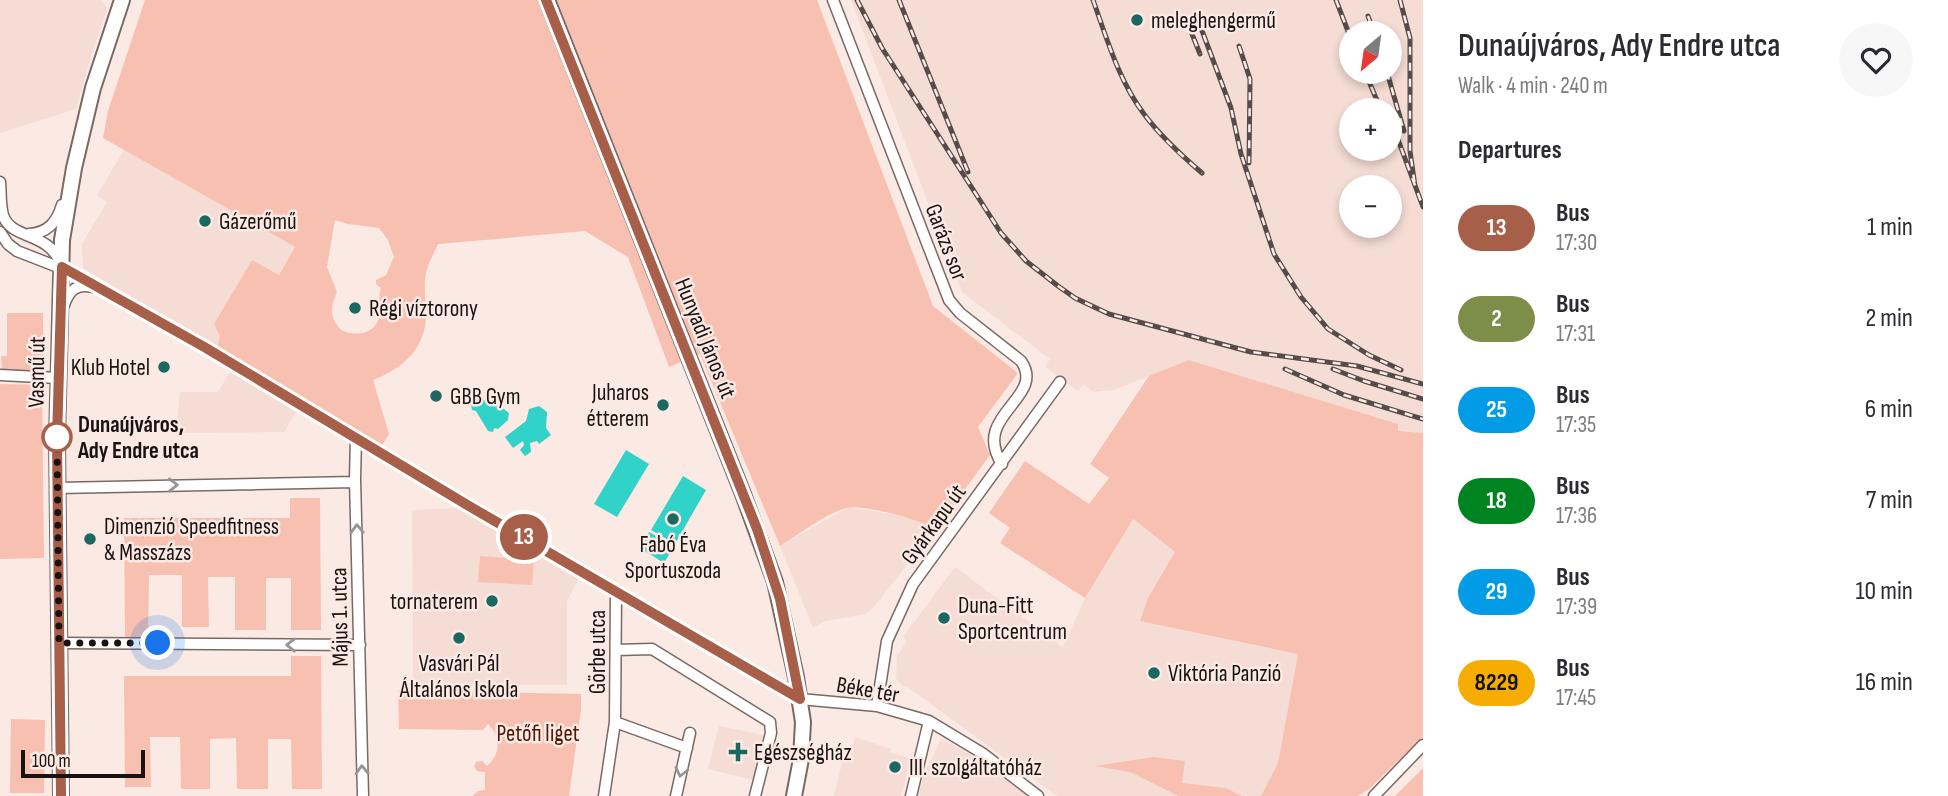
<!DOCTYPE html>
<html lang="en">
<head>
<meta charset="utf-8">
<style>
  body { margin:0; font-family:"Sofia Sans Condensed",sans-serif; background:#f7f7f7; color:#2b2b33; height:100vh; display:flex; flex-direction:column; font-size:26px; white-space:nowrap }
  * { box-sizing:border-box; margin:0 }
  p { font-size:23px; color:#7c7c81 }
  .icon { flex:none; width:38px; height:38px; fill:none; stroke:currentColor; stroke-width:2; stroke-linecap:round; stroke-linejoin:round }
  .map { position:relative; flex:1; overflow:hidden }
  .drawer { display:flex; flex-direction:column; background:#fff; width:525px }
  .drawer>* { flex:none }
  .badge { padding:0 14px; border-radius:23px; font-size:24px; line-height:46px }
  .needle { width:46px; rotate:209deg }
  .controls { position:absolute; left:1339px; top:21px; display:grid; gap:14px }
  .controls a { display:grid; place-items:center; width:63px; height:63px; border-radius:50%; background:#fff; box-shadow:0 4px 10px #0003; font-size:35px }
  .scale { position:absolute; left:21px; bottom:18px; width:124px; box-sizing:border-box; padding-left:7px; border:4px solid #181210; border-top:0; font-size:19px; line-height:24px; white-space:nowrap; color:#181210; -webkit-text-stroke:5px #fbe9e4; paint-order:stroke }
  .you { position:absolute; width:35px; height:35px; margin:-18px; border:5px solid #fff; border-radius:50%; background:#1a73e8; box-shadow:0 0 0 10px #1a73e833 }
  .map>.badge { position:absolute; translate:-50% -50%; box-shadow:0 0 0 4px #fff }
  h2 { padding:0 35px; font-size:26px; line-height:63px }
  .round { display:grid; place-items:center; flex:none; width:74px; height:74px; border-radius:37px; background:#f7f7f7 }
  .headline { display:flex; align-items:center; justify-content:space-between; height:119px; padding:0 35px }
  h1 { font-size:33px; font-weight:600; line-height:52px }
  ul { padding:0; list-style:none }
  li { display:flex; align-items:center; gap:21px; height:91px; padding:0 35px }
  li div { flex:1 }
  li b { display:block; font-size:26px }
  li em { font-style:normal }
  li .badge { min-width:77px; font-weight:700; text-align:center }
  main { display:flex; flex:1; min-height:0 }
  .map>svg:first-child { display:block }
</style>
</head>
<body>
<main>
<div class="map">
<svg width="1423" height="796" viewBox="0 0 1423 796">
  <rect width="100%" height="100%" fill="#fbe9e4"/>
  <path fill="#f5dcd4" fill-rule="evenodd" d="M0,0h101l6,8 -16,48 -15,53 -76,24z
    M851,0h572v433l-25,-2v-7l-209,-64 -75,30 -13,1 -7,1 -11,-8 -5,7 -27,-20 -6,-4 5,-8 -88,-67zM1351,33h39v39h-39zM1351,110h39v39h-39zM1351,187h39v39h-39z
    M124,150l171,97 -16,28 -27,-15 -35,88 -134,-80 -1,-24 25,-42 -10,-7z
    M230,372l66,40 -12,20 -108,1 4,-41h38z
    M849,507l54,9 24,7 8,7 -63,79 -7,5 -40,7 -12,7 -33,-82z
    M460,508l119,70 -12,23v84h-154l-1,-175z
    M1132,519l52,40 -36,63 150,32 -20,109 -17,33h-19l-16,-8 -44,-5 -52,-11 48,24h-121l-151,-110 -3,1 -7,-9 1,-22 10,-15 -4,-4 52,-70 108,80 22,-49z
    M719,726l49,10 -11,45 -49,-12z
    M855,737l36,12v4l20,5 -10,38h-67l11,-45 6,2z
    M941,739l32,17 56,40h-111l6,-21z"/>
  <path fill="#f8c0b0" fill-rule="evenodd" d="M145,0h672l116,306 85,67 -40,54 12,28 -55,75c-13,-11 -74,-26 -89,-22 -19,5 -48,27 -66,38l-80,-192 -31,13 -41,-110 -43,-26 -147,13c-5,11 -12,23 -13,36 -1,10 1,22 1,32 1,35 -22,56 -53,68l16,54 -8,13 -164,-99 3,-12 -6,-12 38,-64 27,15 16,-28 -192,-109 5,-27zM335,220l13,4 31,4 9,12 6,17 -8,18 -10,5v4l5,4c-3,9 -1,14 -1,23 -1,22 -22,27 -39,19 -12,-13 -11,-23 -4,-38l-10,-25z
    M7,313h36v57h-41l-1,-14h6z
    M1189,360l209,64v7l25,2v304l-54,52 -11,7h-97l17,-33 20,-109 -158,-33 8,-23 27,-46 -42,-33 -48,79 -85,-55 10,-15 -21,-15 36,-52 64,43 20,-26 -19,-14 59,-88z
    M0,384l42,1 2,173 -44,1z
    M290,498h30l1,132h-30v-52h-25v52h-31v-53h-27l1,50h-27v-52h-33l-1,63h-23l-1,-120h166z
    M480,556l54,4 -2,25 -54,-3z
    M291,656h30l1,133h-30l-1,-50h-23v50h-31l-1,-51 -26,1v50h-29l-1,-52h-30l1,50h-26l-1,-111h167z
    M398,690l183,4v16l-12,86h-97l6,-5 7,-1v-18l-8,-1 -3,-5 2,-4 6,-1 5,5c14,-12 14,-29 1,-42l-5,6 -84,-1z
    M11,719l34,1 -1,73h-34z
    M1154,757l31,4 -3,22 44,5 16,8h-64l-48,-24 -35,-6z
    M1423,768v28h-28z"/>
  <path fill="#31d2c7" d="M477,399c14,2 23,6 32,14l-1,7 -10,9 -4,-1 -1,4 -5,-1 -12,-20 -4,-1 -1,-5 6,-2z
    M539,406l8,6 -1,16 5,7 -12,9 -2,-3 -7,2 1,9 -6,4 -5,-6 4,-5 -1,-4 -10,7 -8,-11 21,-16 3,-12z
    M626,450l23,14 -32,53 -23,-13z
    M683,476l23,14 -31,54 -24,-14z
    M649,532l25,14 -10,17 -24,-15z"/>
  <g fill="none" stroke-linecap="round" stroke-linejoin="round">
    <defs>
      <path id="street" d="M833,0l116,300 11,13 61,48c26,37 -51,54 -19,103
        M0,182c1,10 0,23 3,33 8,25 44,16 57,47
        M0,232l8,12 9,7 59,23 130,74 263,158 331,193 77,7 52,15 53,32 56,43
        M29,234c19,-1 28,-12 33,-29
        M64,305c5,-15 13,-22 29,-18
        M0,375l58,3
        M356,437l-1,42 8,317
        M58,488l297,-6
        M59,643l301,2
        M616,650l36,-1 118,73 1,11 -16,63
        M877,706l10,-65 26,-57 147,-202
        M615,722l72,26
        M604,796l11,-74 1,-131
        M676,796l14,-63
        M911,796l18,-75
        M1374,796l49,-51"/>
      <path id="secondary" d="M547,0l196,494 32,88 21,95 7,45 -2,37 -7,37
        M61,796l-4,-357 5,-199 12,-72 19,-80 29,-88"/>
    </defs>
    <use href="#street" stroke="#796965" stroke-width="13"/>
    <use href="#secondary" stroke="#796965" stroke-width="18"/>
    <use href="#street" stroke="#fff" stroke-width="10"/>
    <use href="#secondary" stroke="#fff" stroke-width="14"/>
    <defs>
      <path id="rail" d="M857,0l25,48 119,185 25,28 32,25 17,12 34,16 142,38 106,14 66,18
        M899,0l69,172
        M1093,0c14,39 26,81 51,114 17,23 37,41 58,59
        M1336,0l15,39
        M1400,0l10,38v113l5,35
        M1368,16l6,17
        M1198,20l33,88 10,46 33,100 27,43 27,32 41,26 32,15
        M1188,24l12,30
        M1239,46l11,33 -1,84
        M1365,72l16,38
        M1387,72l17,59
        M1390,118l33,89
        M1285,369l59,26 79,24
        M1333,369l31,12 59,18"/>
    </defs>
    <use href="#rail" stroke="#554c49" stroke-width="5"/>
    <use href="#rail" stroke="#fbe9e4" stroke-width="2.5" stroke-dasharray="8" stroke-linecap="butt"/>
  </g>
  <defs><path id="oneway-chevron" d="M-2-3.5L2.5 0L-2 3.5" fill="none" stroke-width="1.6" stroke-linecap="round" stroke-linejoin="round" transform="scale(1.75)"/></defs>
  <g stroke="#979493">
    <use href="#oneway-chevron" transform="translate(173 485) rotate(-1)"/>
    <use href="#oneway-chevron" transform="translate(357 529) rotate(-92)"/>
    <use href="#oneway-chevron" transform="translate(291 645) rotate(-179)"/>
    <use href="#oneway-chevron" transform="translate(362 770) rotate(-92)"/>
    <use href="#oneway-chevron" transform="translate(681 772) rotate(103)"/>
  </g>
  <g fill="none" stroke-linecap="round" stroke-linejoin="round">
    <defs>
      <path id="line" d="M61,796l-4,-357 5,-172 144,81 263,158 331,193 -20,-100 -23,-70 -211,-529"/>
    </defs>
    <use href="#line" stroke="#fff" stroke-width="16"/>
    <use href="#line" stroke="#a75f4a" stroke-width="10"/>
    <path stroke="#181210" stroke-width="7" stroke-dasharray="0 12.6" d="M57,437l2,206h99"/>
  </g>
  <g fill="#1b6761" stroke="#fbe9e4" stroke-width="2.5">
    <circle cx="1137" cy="20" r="7"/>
    <circle cx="205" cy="221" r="7"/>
    <circle cx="355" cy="308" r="7"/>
    <circle cx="164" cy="367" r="7"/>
    <circle cx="436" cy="396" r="7"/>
    <circle cx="663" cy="405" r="7"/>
    <circle cx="673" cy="519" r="7"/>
    <circle cx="90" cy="539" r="7"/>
    <circle cx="492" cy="601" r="7"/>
    <circle cx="944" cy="618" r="7"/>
    <circle cx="459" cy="638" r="7"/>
    <circle cx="1154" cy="673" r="7"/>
    <path d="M734.5 741.5h7v7h7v7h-7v7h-7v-7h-7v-7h7z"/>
    <circle cx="895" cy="767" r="7"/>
  </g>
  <circle fill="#fff" stroke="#a75f4a" stroke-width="3.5" cx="57" cy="437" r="14"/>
  <g text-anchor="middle" stroke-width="5" stroke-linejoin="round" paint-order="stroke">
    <g font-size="23" fill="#181210" stroke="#fbe9e4" text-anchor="start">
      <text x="1151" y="28">meleghengermű</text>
      <text x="219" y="229">Gázerőmű</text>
      <text x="369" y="316">Régi víztorony</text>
      <text x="150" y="375" text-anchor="end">Klub Hotel</text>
      <text x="649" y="400" text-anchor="end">Juharos<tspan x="649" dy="26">étterem</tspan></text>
      <text x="450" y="404">GBB Gym</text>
      <text x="104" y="534">Dimenzió Speedfitness<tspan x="104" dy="26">&amp; Masszázs</tspan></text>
      <text x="673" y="552" text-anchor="middle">Fabó Éva<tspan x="673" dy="26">Sportuszoda</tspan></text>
      <text x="478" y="609" text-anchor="end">tornaterem</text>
      <text x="958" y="613">Duna-Fitt<tspan x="958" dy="26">Sportcentrum</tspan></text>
      <text x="459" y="671" text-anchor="middle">Vasvári Pál<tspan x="459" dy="26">Általános Iskola</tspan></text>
      <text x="1168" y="681">Viktória Panzió</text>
      <text x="754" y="760">Egészségház</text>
      <text x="909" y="775">III. szolgáltatóház</text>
    </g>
    <g font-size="23" fill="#181210" stroke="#fbe9e4">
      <text transform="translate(947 242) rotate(69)" y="8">Garázs sor</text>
      <text transform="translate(706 338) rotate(68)" y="8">Hunyadi János út</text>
      <text transform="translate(36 372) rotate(-89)" y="8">Vasmű út</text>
      <text transform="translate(933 524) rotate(-54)" y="8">Gyárkapu út</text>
      <text transform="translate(339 617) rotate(-91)" y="8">Május 1. utca</text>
      <text transform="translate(597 652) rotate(-90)" y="8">Görbe utca</text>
      <text transform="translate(868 689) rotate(10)" y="8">Béke tér</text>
    </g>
    <g font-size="23" font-weight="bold" fill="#181210" stroke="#fbe9e4" text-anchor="start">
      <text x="78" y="432">Dunaújváros,<tspan x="78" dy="26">Ady Endre utca</tspan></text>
    </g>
    <g font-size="23" fill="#501402" stroke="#fbe9e4">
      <text x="538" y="741">Petőfi liget</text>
    </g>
  </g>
</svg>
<div class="controls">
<a><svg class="needle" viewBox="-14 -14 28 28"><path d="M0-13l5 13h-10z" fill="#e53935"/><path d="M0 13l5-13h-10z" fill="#7c7c81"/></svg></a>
<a>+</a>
<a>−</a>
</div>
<div class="scale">100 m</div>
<div class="you" style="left:158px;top:643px"></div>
<b class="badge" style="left:524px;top:537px;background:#a75f4a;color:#fff">13</b>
</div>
<section class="drawer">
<div class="headline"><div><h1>Dunaújváros, Ady Endre utca</h1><p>Walk · 4 min · 240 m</p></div><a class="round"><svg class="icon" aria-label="heart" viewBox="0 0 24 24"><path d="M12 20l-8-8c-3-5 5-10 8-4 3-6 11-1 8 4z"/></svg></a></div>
<h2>Departures</h2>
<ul>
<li><span class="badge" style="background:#a75f4a;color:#fff">13</span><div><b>Bus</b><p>17:30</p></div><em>1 min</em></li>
<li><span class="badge" style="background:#7d8e48;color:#fff">2</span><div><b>Bus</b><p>17:31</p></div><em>2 min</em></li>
<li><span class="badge" style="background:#029be6;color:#fff">25</span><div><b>Bus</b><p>17:35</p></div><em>6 min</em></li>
<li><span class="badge" style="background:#008421;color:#fff">18</span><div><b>Bus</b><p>17:36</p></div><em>7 min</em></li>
<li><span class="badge" style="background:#029be6;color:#fff">29</span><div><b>Bus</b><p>17:39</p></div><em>10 min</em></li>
<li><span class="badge" style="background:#f6ac00;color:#111">8229</span><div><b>Bus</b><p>17:45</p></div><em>16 min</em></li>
</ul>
</section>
</main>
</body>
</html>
